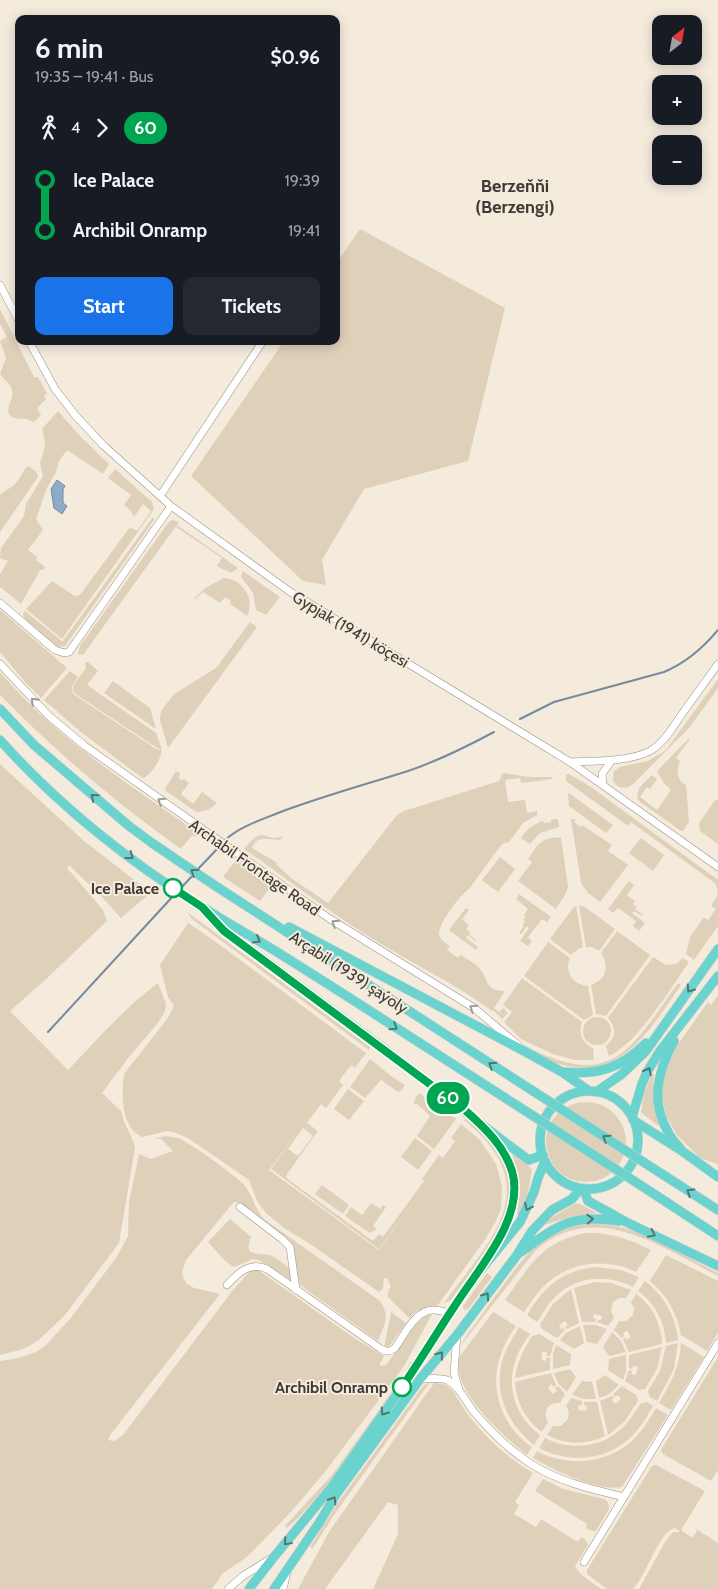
<!DOCTYPE html>
<html lang="en">
<head>
<meta charset="utf-8">
<style>
  body { margin:0; font-family:Cabin,sans-serif; background:#242831; color:#f1f3f6; height:100vh; display:flex; flex-direction:column; font-size:19px; white-space:nowrap }
  * { box-sizing:border-box; margin:0 }
  p { font-size:16px; color:#9ea1a6 }
  .icon { flex:none; width:28px; height:28px; fill:none; stroke:currentColor; stroke-width:2; stroke-linecap:round; stroke-linejoin:round }
  .map { position:relative; flex:1; overflow:hidden }
  .drawer { position:absolute; left:15px; top:15px; width:325px; height:330px; display:flex; flex-direction:column; background:#171b24; border-radius:10px; box-shadow:0 2px 12px #0003 }
  .drawer>* { flex:none }
  .badge { padding:0 10px; border-radius:16px; font-size:18px; line-height:32px }
  .needle { width:32px; rotate:31deg }
  .controls { position:absolute; left:652px; top:15px; display:grid; gap:10px }
  .controls a { display:grid; place-items:center; width:50px; height:50px; border-radius:10px; background:#171b24; box-shadow:0 2px 12px #0003; font-size:25px }
  .map>.badge { position:absolute; translate:-50% -50%; box-shadow:0 0 0 2px #fff }
  .legs { display:flex; align-items:center; gap:8px; height:55px; padding:0 20px; font-size:16px }
  .legs p { margin-inline-start:auto }
  .summary { display:flex; align-items:center; justify-content:space-between; height:85px; padding:0 20px }
  h1 { font-size:28px; font-weight:700; line-height:38px }
  .action { display:flex; gap:10px; margin-top:auto; padding:10px 20px }
  .action a { flex:1; height:58px; border-radius:10px; background:#1a73e8; color:#fff; font-size:20px; font-weight:700; line-height:58px; text-align:center }
  .action a+a { background:#242831; color:#f1f3f6 }
  ul { padding:0 20px; list-style:none }
  li { display:flex; align-items:center; gap:18px; height:50px; font-size:19px }
  li i { display:grid; place-items:center; width:8px; height:100%; margin:0 6px; background:currentColor }
  li i::after { content:''; width:12px; height:12px; margin:-6px; border:4px solid; border-radius:50%; background:#171b24 }
  li p { margin-inline-start:auto }
  li:first-child i { background:linear-gradient(#0000 50%,currentColor 0) }
  li:last-child i { background:linear-gradient(currentColor 50%,#0000 0) }
  .map>svg:first-child { display:block }
</style>
</head>
<body>
<div class="map">
<svg width="718" height="1589" viewBox="0 0 718 1589">
  <rect width="100%" height="100%" fill="#f4ebdd"/>
  <path fill="#dfd0b9" fill-rule="evenodd" d="M360,229l145,79 -37,153 -104,28 -42,71 4,25 -23,-4 -112,-105 93,-135h52v-77z
    M0,309l34,68h4l9,17 -3,1 2,4 -9,9 4,7 -7,7c-3,-1 -5,-2 -7,-3 -4,-1 -8,1 -12,-1 -15,-5 0,-18 -3,-28 -1,-6 -9,-11 -12,-16l6,-16 -6,-17 7,-4 -7,-13z
    M58,411l22,25 29,28 -6,10 -36,-24 -8,11 -3,11 -9,16 -11,31 7,11 -15,20 9,7 -1,3 9,7 -2,3h-3l-19,34 -21,-17v-13l8,-13 -8,-3 1,-10 23,-32 2,-12 17,-28 -3,-13 4,-13 1,-8 -3,-13z
    M28,466l9,6 1,5 -38,55v-37c5,-5 12,-7 16,-12 5,-5 6,-12 12,-17z
    M115,469l37,33 2,7 -92,130 -36,-30 26,-28 23,15 5,-1 50,-68 7,4 14,-20 -8,-7 -9,13 -4,-7 -6,-5 7,-10 -23,-17z
    M153,517l1,3 -89,126 -6,1 -4,-1 -30,-26 -2,-6 2,-3 37,30h1z
    M172,520l7,2 -96,133 -5,-1 2,-8 88,-123z
    M177,525l61,43 -7,5 -14,-7 5,-8 -46,-31z
    M243,571l37,26 -14,18 -10,-5 -3,-17 -12,-16z
    M224,578c18,1 32,21 23,38l-17,-12 1,-3 -6,-4 -5,6 -17,-11 -7,7h-2l11,-11z
    M0,610l67,58 -26,30 -15,-15 -26,-31z
    M250,622l7,5 -89,121 -8,-28 1,-9 13,-17 42,-26z
    M85,662h3l10,9 -11,14 69,48 6,16 -5,-1 -83,-55 -1,-7 13,-18z
    M70,671l8,6 -6,9 1,8 83,55 6,1c-2,11 -9,22 -18,28l-3,-1 -60,-45 -37,-32z
    M0,672c55,65 128,112 198,161l-3,4 -3,-2 -11,14c-65,-46 -125,-97 -181,-154z
    M718,679v9l-28,39 -57,57c-7,6 -15,5 -20,-3l1,-10 6,-4 28,-6 18,-11z
    M113,681l37,27 6,21 -52,-36z
    M689,738l1,1 -14,19 4,3c-4,9 -4,19 6,24l3,37 -6,9h-2l-42,-30c-6,-11 5,-18 13,-26l5,4 -7,10 -3,-2 -7,10 17,13 14,-20 -8,-8 -6,-11z
    M0,764l84,77 57,44 6,11 -26,22 -20,-22 -32,-31 -2,3 36,42 4,11 -63,60 -34,30 58,59c29,-30 56,-62 90,-87l8,21 -1,7 -7,12 -29,34 -27,36 20,19c1,13 10,22 13,35l-16,96 -54,72 -26,25 -10,6 -9,4 -20,5z
    M176,771l4,2 -1,6 3,1 2,-1 5,4 -8,11 12,10 9,-12 15,11c-6,6 -13,9 -21,9l-30,-21 -1,-2z
    M503,773l26,4h23v2l-31,4 -1,-5 -15,2 3,22 17,-2 2,13 10,-2v4l-14,8 -14,19 -7,2 -33,45c-9,6 -32,36 -30,46 2,5 6,8 11,11l-3,4 11,8 2,-3c7,4 15,8 20,14 9,11 5,22 25,22l-11,17 5,4 4,-4 5,5 -6,6 -9,-9 -1,1c-37,-28 -80,-47 -119,-72 -44,-27 -86,-60 -129,-90 22,-27 19,-5 39,-13l-3,4c-12,-1 -24,-5 -28,8l24,14 1,3 14,13 37,25 69,-88 7,-4 95,-30z
    M569,774l22,13 127,93v46l-24,34 -8,-6 4,-17 14,-20 4,3 8,-11 -5,-3 7,-12 -2,-10 -85,-62 -3,4 -62,-45v-6z
    M569,793l44,32 -7,8 -37,-27 -1,-12z
    M716,799l2,1v44l-18,-13 -1,-8z
    M556,819l2,1 1,7 -19,6 -10,11 -9,-6c6,-9 12,-14 22,-17l1,2 7,-1v-2z
    M571,819h5l-2,3 7,5 1,-2 30,20 -4,6 20,14 -28,37 -12,-9 -7,-10z
    M561,837l7,50 -3,8 -9,14 -38,-28 14,-19 -4,-3c12,-17 11,-20 33,-22z
    M641,838l23,17 -11,16 -24,-18z
    M500,857l15,12 -17,23 -16,-12z
    M236,860l36,25 -12,16 -37,-24z
    M629,881l5,4 -7,10 8,6 -2,3 4,3 -2,2 8,6 -1,1 -8,-5 -2,2 13,10 -6,8 -6,-5 3,-5 -18,-13 -5,5 -5,-4z
    M519,894l32,23 -4,5 -5,-3 -14,18 4,4 -4,5 -8,-5 9,-13 -2,-2 -6,8 -2,-1 5,-7 -1,-1 2,-4 -2,-1 3,-4 -2,-1 4,-6 -12,-10z
    M579,905l6,2 30,22 -16,22 -7,-4h-6z
    M576,906l7,41 -5,2 -7,6 -21,-16 23,-31z
    M466,908l3,2 -7,9 7,6 -3,4 4,3 -1,2 7,6 -1,1 -7,-6 -2,3 12,9 -2,3 -27,-20z
    M187,912l183,135 -1,3 -177,-131z
    M188,923l25,17 153,113 -11,15 -4,-3 -12,16 4,4 -17,23 -5,-4 -14,19 11,8 -31,43 -1,3 3,3 84,61 6,-7 4,3 41,-56 3,2 -5,-4 17,-24 4,3 12,-17 -4,-3 10,-14 19,16 16,24 6,23 -1,21 -5,13 -10,17 -48,67 -20,5 -9,8 -21,-21v-5l3,-6 -4,-8h-3l-1,11 -4,3 -69,-48 -26,-16 -18,-15 -9,-12 -8,-21 -61,-42 -12,-5 -9,-2 -25,6c-21,-9 -21,-43 -18,-63l44,-56 6,-12 -6,-9 -8,-32zM303,1128l10,8 -15,20 -10,-7zM299,1130l-28,39 108,80 39,-53 -39,54 -110,-80z
    M617,931l33,24 -44,61 -10,-2 -5,-29c15,-5 19,-19 10,-32z
    M548,942l22,16c-6,14 3,27 18,28l5,29 -9,5 -60,-44z
    M653,957l13,8 10,-1 7,-6 6,4c-19,27 -51,81 -80,94l-3,-10c10,-8 11,-18 2,-28z
    M522,978l60,44c-4,12 0,21 11,26l1,12h-19l-22,-6 -32,-15 -17,-17 8,-10 -9,-7z
    M678,983l3,2c-29,41 -58,96 -118,80 -14,-4 -30,-11 -41,-21 89,48 107,8 156,-61z
    M718,995v169l-18,-6 -23,-23 -11,-19 -4,-22 2,-19 7,-21 37,-52 3,3z
    M583 1031a14 14 0 1 1 28 0a14 14 0 1 1-28 0Z
    M370,1059l21,17 14,9 -4,6 -3,1 -17,-12 -16,18 -15,-11z
    M652,1074l2,1c-2,19 0,30 5,49l-1,2 -17,-14 3,-17z
    M348,1089l16,12 -15,19 -15,-11z
    M419,1093l37,26 -22,30 -17,-13 13,-20 -13,-12h-3l1,-5z
    M546 1142a40 40 0 1 1 80 0a40 40 0 1 1-80 0Z
    M465,1119l15,10 20,24 6,12 3,12 1,27 -17,38 -42,58 -7,3c47,-64 104,-115 20,-183z
    M166,1136c4,1 8,1 12,2 11,4 60,39 67,48 9,12 9,22 20,34l115,81c11,17 4,23 -2,40l-78,-56 -7,-36 -8,-12 -46,-34 -5,-1 -48,58 -4,12 1,6 4,6 7,4 26,6 -109,140 -3,6 6,1 9,-6 110,-145 18,-20h7l96,68 30,18 -5,10 7,-1 30,-41 9,-8 7,-2 -28,52 -79,106 -36,42 -42,43 -24,16 -11,16h-212v-228l19,-3 17,-6 9,-6 25,-27 46,-61 12,-22 1,-34 10,-48 12,5 22,-8 -12,-12 -6,-1z
    M415,1138l17,13 -14,19 -17,-13z
    M512,1154l17,12 3,4 -4,23 -10,22 -1,-1 3,-25 -2,-13z
    M322,1185l27,20 -6,9 -28,-20z
    M371,1203l9,6 3,-4 3,2 -13,19 4,3 -7,4 -25,-17 6,-9 11,8z
    M576,1203l4,1 17,9 -27,4 -26,8 10,-9z
    M230,1219l21,18c-9,21 8,15 21,19 7,3 14,10 20,15l-1,9 -32,-20 -6,-1 -19,8 -9,-6 -17,-19z
    M593,1223c44,1 86,30 125,50v3c-57,-29 -124,-78 -183,-25l-77,98 7,-11c12,-17 24,-33 36,-50 26,-35 45,-63 92,-65z
    M585,1233c24,-1 45,6 66,17l-15,22c-31,-15 -69,-10 -93,15 -8,8 -13,17 -19,25l-19,-12c25,-34 35,-57 80,-67z
    M666,1255l52,26v52l-11,18 -26,-16c-4,-22 -14,-40 -31,-54z
    M594,1267l27,3 18,7 -6,10c-25,-13 -56,-11 -77,9 -8,8 -13,17 -19,26l-10,-7c17,-28 33,-43 67,-48z
    M487,1273l5,4 -24,32 -4,1 -1,-4z
    M645,1281c19,15 31,35 33,59l-12,3c-1,-21 -11,-40 -28,-52z
    M595,1282l16,1 20,7 -5,8h-7l-6,4 -2,9 3,7 -6,8 -11,-4 1,-2h3l1,-4 -8,-2 -1,4 3,1 -1,3h-13l-8,-34z
    M571,1289l8,34 -12,6 -2,-2 3,-2 -3,-4 -6,4 2,4 3,-1 1,2 -8,8 -15,-9 -2,-5 13,-20z
    M636,1294c17,12 25,30 26,50l-33,8 -6,-13 2,-1 2,2 4,-3 -4,-6 -4,2 1,3 -2,2 -8,-8 5,-9h7l7,-6 1,-7 -3,-6z
    M391,1312l15,11 -18,25h-4z
    M493,1312l23,14c-6,9 -12,18 -15,28 -13,34 1,73 31,93l-5,8c-22,-18 -79,-67 -67,-99z
    M583,1325h12l12,4 -10,15 -10,-2z
    M580,1326l4,17 -10,6 -14,-9 6,-7z
    M519,1327l11,7c-6,9 -12,17 -15,28 -9,27 2,56 25,73l-6,10c-28,-22 -42,-56 -30,-90 4,-10 10,-19 15,-28z
    M612,1332l9,9 5,11 -17,4 -6,-9z
    M539,1334l15,9 -4,13h-3v-4h-5v8l4,1 1,-4 3,1v12l-35,8c2,-16 9,-29 17,-42z
    M678,1343l-4,26 -17,32 -7,-4 -2,-6 12,-20 6,-25z
    M681,1343l23,14 -33,53 -12,-7c12,-20 21,-37 22,-60z
    M556,1345l15,9 -1,11 -17,4v-15z
    M662,1347l-5,22 -12,20 -6,1 -14,-9 4,-11 3,1v3l4,1 2,-8 -5,-1 -1,3 -3,-1v-13z
    M626,1355v16l-3,9 -15,-10 1,-11z
    M718,1357v113l-7,11 -48,-27 -2,-4z
    M411,1361l3,2 -7,13 -81,111 -28,31 -11,10 -2,-2 47,-51 72,-100z
    M570,1369l6,8 -9,15 -9,-9 -4,-10z
    M551,1373l5,12 -2,2 -3,-3 -3,4 5,6 4,-3 -2,-3 3,-2 7,8 -5,9c-12,-1 -18,8 -12,19l-6,10c-17,-12 -26,-30 -27,-50z
    M605,1375l14,10 -11,10 -9,3 -3,-17z
    M582,1381l10,1 4,17h-12l-12,-4z
    M430,1382l-96,133 -21,33 -3,-1 29,-46 85,-116z
    M434,1383c6,0 10,1 15,4 8,8 13,20 20,29 18,23 39,42 64,57l-18,29 4,3 -5,9 22,13 5,-8 37,23 3,-5 5,3 2,5 -13,21c6,11 17,16 26,23h-228l25,-55v-29l-10,-3 -63,87h-27l31,-57z
    M622,1386l14,9 2,6 -13,20 -17,14 -8,-34 12,-5 2,2 -2,2 3,4 6,-5 -3,-4 -3,2 -2,-3z
    M571,1398l11,3v4h-3l-1,5 8,1 1,-5 -3,-1v-3h13l8,34c-19,9 -39,9 -58,-1l6,-9h8l7,-7 1,-7 -3,-6z
    M647,1402l6,4c-6,10 -12,21 -20,29 -25,26 -63,29 -94,13l6,-10c25,13 57,10 77,-10 8,-7 13,-16 19,-25z
    M656,1408l12,7 -46,72c-24,5 -68,-17 -89,-29l4,-7c32,17 73,13 99,-14 8,-9 14,-19 20,-29z
    M656,1465l49,26 -24,39 11,8 5,-7 -1,-2 22,14v46h-79l26,-47 8,-10h6l1,-1 -6,-3c-17,7 -27,47 -41,61h-26l-20,-15v-4l65,-104z
    M543,1479l20,10 41,10 4,3 1,7 -13,22h-4l-6,-3 1,-4 -52,-33z"/>
  <path fill="#8dacc9" stroke="#758a9d" d="M57,480l8,6 -2,3v14l4,3 -5,8 -8,-6 -3,-19z"/>
  <g fill="none" stroke-linecap="round" stroke-linejoin="round">
    <path stroke="#758a9d" stroke-width="2" d="M520,719l34,-17 110,-30c22,-9 39,-24 54,-42
      M224,841c15,-14 34,-20 54,-28 42,-16 86,-28 130,-42 30,-10 58,-24 86,-39
      M197,870l24,-25
      M180,889l14,-15
      M48,1032l127,-138"/>
    <defs>
      <path id="minor" d="M0,285l19,36
        M29,341l26,48 20,26 28,30 68,61 118,85 281,171 148,105
        M160,496l103,-155
        M0,603l55,47 9,3 5,-1 102,-146
        M0,664l49,52 36,30 245,173 144,89 44,37
        M570,762c23,-1 59,0 80,-11 14,-8 23,-24 32,-37 12,-17 24,-33 36,-50
        M603,785l-1,-11 10,-14
        M240,1207l42,32 8,8 6,43
        M227,1285c11,-12 23,-24 40,-16l114,80c6,3 9,3 14,-1 9,-13 21,-39 39,-38 5,0 11,2 16,3
        M457,1335l-3,37 5,18
        M420,1379c9,0 19,-2 27,1 12,6 19,22 27,32 17,20 35,38 57,52 29,18 60,25 93,33
        M584,1562l134,-219
        M228,1589l15,-13 27,-17
        M283,1589l4,-17"/>
      <path id="major" d="M0,709l34,36 95,81 23,17 62,42 319,206
        M0,740c56,63 129,122 201,166 27,18 56,33 84,51 80,50 159,102 239,153
        M209,915l16,16c51,38 102,75 153,113 50,39 100,79 151,116l14,-5
        M289,927l235,124 38,21 27,19
        M674,1041c-16,30 -24,60 -6,91 3,7 10,13 14,19
        M563,1072c35,3 57,-3 83,-29
        M540 1140a49 49 0 1 1 98 0a49 49 0 1 1-98 0Z
        M596,1092l26,-18 24,-23 72,-102
        M632,1117l10,-33 5,-12 13,-21 58,-75
        M633,1120l49,31 36,26
        M662,1174l56,36
        M584,1190l4,11 38,21 92,44
        M651,1192l67,44
        M494,1247c21,-36 31,-74 0,-108
        M521,1252c37,-27 50,-38 98,-31
        M249,1589l24,-31 58,-70 81,-115 43,-68 24,-33 41,-50 14,-30 4,-14 7,-17
        M274,1589l45,-66 18,-30 83,-114 37,-44 60,-80 15,-24 20,-21 20,-11 8,-10"/>
    </defs>
    <use href="#minor" stroke="#9b9285" stroke-width="8"/>
    <use href="#major" stroke="#d1d0cf" stroke-width="10"/>
    <use href="#minor" stroke="#fff" stroke-width="7"/>
    <use href="#major" stroke="#6bd3ce" stroke-width="9"/>
    <defs>
      <path id="major-bridge" d="M533,1091l129,83
        M524,1110l127,82"/>
    </defs>
    <use href="#major-bridge" stroke="#d1d0cf" stroke-width="10" stroke-linecap="butt"/>
    <use href="#major-bridge" stroke="#6bd3ce" stroke-width="9"/>
  </g>
  <defs><path id="oneway-chevron" d="M-2-3.5L2.5 0L-2 3.5" fill="none" stroke-width="1.6" stroke-linecap="round" stroke-linejoin="round" transform="scale(1.25)"/></defs>
  <g stroke="#9e9c9a">
    <use href="#oneway-chevron" transform="translate(34 701) rotate(-134)"/>
    <use href="#oneway-chevron" transform="translate(161 801) rotate(-146)"/>
    <use href="#oneway-chevron" transform="translate(335 923) rotate(-147)"/>
    <use href="#oneway-chevron" transform="translate(473 1008) rotate(-145)"/>
  </g>
  <g stroke="#507772">
    <use href="#oneway-chevron" transform="translate(94 797) rotate(-140)"/>
    <use href="#oneway-chevron" transform="translate(130 856) rotate(37)"/>
    <use href="#oneway-chevron" transform="translate(194 872) rotate(-146)"/>
    <use href="#oneway-chevron" transform="translate(257 940) rotate(31)"/>
    <use href="#oneway-chevron" transform="translate(690 989) rotate(125)"/>
    <use href="#oneway-chevron" transform="translate(394 1027) rotate(33)"/>
    <use href="#oneway-chevron" transform="translate(492 1065) rotate(-147)"/>
    <use href="#oneway-chevron" transform="translate(648 1071) rotate(-62)"/>
    <use href="#oneway-chevron" transform="translate(606 1138) rotate(-147)"/>
    <use href="#oneway-chevron" transform="translate(690 1192) rotate(-148)"/>
    <use href="#oneway-chevron" transform="translate(528 1207) rotate(116)"/>
    <use href="#oneway-chevron" transform="translate(590 1219) rotate(-3)"/>
    <use href="#oneway-chevron" transform="translate(652 1234) rotate(26)"/>
    <use href="#oneway-chevron" transform="translate(486 1296) rotate(-54)"/>
    <use href="#oneway-chevron" transform="translate(440 1355) rotate(-51)"/>
    <use href="#oneway-chevron" transform="translate(384 1412) rotate(125)"/>
    <use href="#oneway-chevron" transform="translate(333 1500) rotate(-58)"/>
    <use href="#oneway-chevron" transform="translate(287 1542) rotate(131)"/>
  </g>
  <g fill="none" stroke-linecap="round" stroke-linejoin="round">
    <defs>
      <path id="line-1" d="M173,888l29,19 22,24 242,180c19,17 38,35 46,60 14,47 -35,99 -58,136 -18,27 -34,54 -52,80"/>
    </defs>
    <use href="#line-1" stroke="#fff" stroke-width="11"/>
    <use href="#line-1" stroke="#00a651" stroke-width="8"/>
  </g>
  <g fill="#fff" stroke="#00a651" stroke-width="2.5">
    <circle cx="173" cy="888" r="9"/>
    <circle cx="402" cy="1387" r="9"/>
  </g>
  <g text-anchor="middle" stroke-width="4" stroke-linejoin="round" paint-order="stroke">
    <g font-size="16" fill="#3e3a35" stroke="#f4ebdd">
      <text transform="translate(351 629) rotate(31)" y="6">Gypjak (1941) köçesi</text>
      <text transform="translate(255 867) rotate(35)" y="6">Archabil Frontage Road</text>
      <text transform="translate(349 972) rotate(33)" y="6">Arçabil (1939) şaýoly</text>
    </g>
    <g font-size="16" font-weight="bold" fill="#3e3a35" stroke="#f4ebdd" text-anchor="end">
      <text x="159" y="894">Ice Palace</text>
      <text x="388" y="1393">Archibil Onramp</text>
    </g>
    <g font-size="18" font-weight="bold" fill="#3e3a35" stroke="#f4ebdd">
      <text x="515" y="192">Berzeňňi<tspan x="515" dy="21">(Berzengi)</tspan></text>
    </g>
  </g>
</svg>
<div class="controls">
<a><svg class="needle" viewBox="-14 -14 28 28"><path d="M0-13l5 13h-10z" fill="#e53935"/><path d="M0 13l5-13h-10z" fill="#9ea1a6"/></svg></a>
<a>+</a>
<a>−</a>
</div>
<b class="badge" style="left:448px;top:1098px;background:#00a651;color:#fff">60</b>
<section class="drawer">
<div class="summary"><div><h1>6 min</h1><p>19:35 – 19:41 · Bus</p></div><b>$0.96</b></div>
<div class="legs"><svg class="icon" aria-label="walk" viewBox="0 0 24 24"><circle cx="13" cy="4" r="2"/><path d="M13 8l-2 6 4 7M11 14l-3 7M7 12l3-4h3l4 4"/></svg>4<svg class="icon" aria-label="forward" viewBox="0 0 24 24"><path d="M9 5l7 7-7 7"/></svg><b class="badge" style="background:#00a651;color:#fff">60</b></div>
<ul>
<li><i style="color:#00a651"></i><b>Ice Palace</b><p>19:39</p></li>
<li><i style="color:#00a651"></i><b>Archibil Onramp</b><p>19:41</p></li>
</ul>
<div class="action"><a>Start</a><a>Tickets</a></div>
</section>
</div>
</body>
</html>
